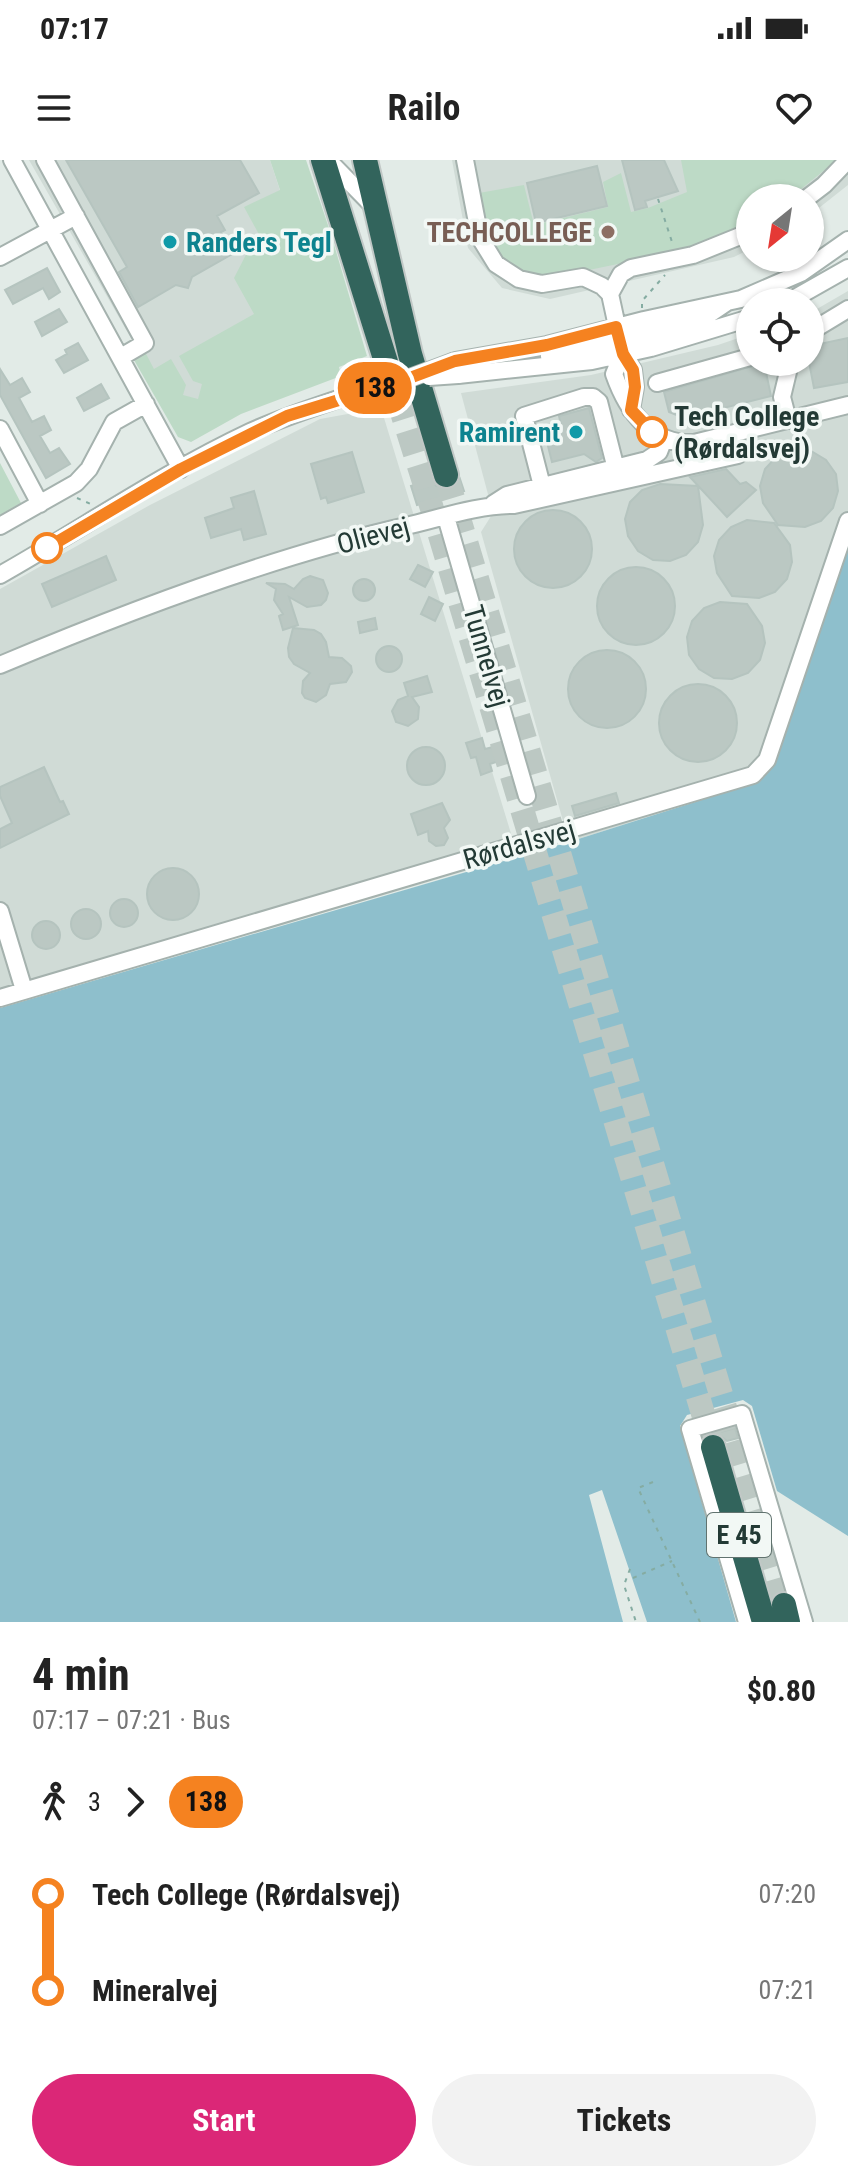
<!DOCTYPE html>
<html lang="en">
<head>
<meta charset="utf-8">
<style>
  body { margin:0; font-family:"Roboto Condensed",sans-serif; background:#f2f2f2; color:#222; height:100vh; display:flex; flex-direction:column; font-size:30px; white-space:nowrap }
  * { box-sizing:border-box; margin:0 }
  p { font-size:26px; color:#767676 }
  .icon { flex:none; width:44px; height:44px; fill:none; stroke:currentColor; stroke-width:2; stroke-linecap:round; stroke-linejoin:round }
  .map { position:relative; height:1462px; overflow:hidden }
  .details { display:flex; flex-direction:column; background:#fff; flex:1 }
  .details>* { flex:none }
  .badge { padding:0 16px; border-radius:26px; font-size:28px; line-height:52px }
  .needle { width:52px; rotate:210deg }
  .controls { position:absolute; left:736px; top:24px; display:grid; gap:16px }
  .controls a { display:grid; place-items:center; width:88px; height:88px; border-radius:50%; background:#fff; box-shadow:0 2px 6px #0004; font-size:40px }
  .map>.badge { position:absolute; translate:-50% -50%; box-shadow:0 0 0 4px #fff }
  .legs { display:flex; align-items:center; gap:12px; height:88px; padding:0 32px; font-size:26px }
  .legs p { margin-inline-start:auto }
  .overview { display:flex; align-items:center; justify-content:space-between; height:136px; padding:0 32px }
  h1 { font-size:44px; font-weight:700; line-height:60px }
  .primary-button { display:flex; gap:16px; margin-top:auto; padding:16px 32px }
  .primary-button a { flex:1; height:92px; border-radius:48px; background:#db2777; color:#fff; font-size:32px; font-weight:700; line-height:92px; text-align:center }
  .primary-button a+a { background:#f2f2f2; color:#222 }
  ul { padding:0 32px; list-style:none }
  li { display:flex; align-items:center; gap:28px; height:96px; font-size:30px }
  li i { display:grid; place-items:center; width:12px; height:100%; margin:0 10px; background:currentColor }
  li i::after { content:''; width:20px; height:20px; margin:-10px; border:6px solid; border-radius:50%; background:#fff }
  li p { margin-inline-start:auto }
  li:first-child i { background:linear-gradient(#0000 50%,currentColor 0) }
  li:last-child i { background:linear-gradient(currentColor 50%,#0000 0) }
  .status { display:flex; justify-content:space-between; align-items:center; height:56px; padding:0 40px; background:#fff; direction:ltr }
  .status svg { height:22px; fill:currentColor }
  header { display:flex; justify-content:space-between; align-items:center; height:104px; padding:0 32px; background:#fff; font-size:36px; font-weight:700 }
  .map>svg:first-child { display:block }
</style>
</head>
<body>
<div class="status"><b>07:17</b><svg viewBox="0 0 49 12"><path d="M0 12V9h3v3zM5 12V6h3v6zM10 12V3h3v9zM15 12V0h3v12zM26 1h20v11H26zM47 4h2v5h-2z"/></svg></div>
<header><svg class="icon" aria-label="menu" viewBox="0 0 24 24"><path d="M4 6h16M4 12h16M4 18h16"/></svg>Railo<svg class="icon" aria-label="heart" viewBox="0 0 24 24"><path d="M12 20l-8-8c-3-5 5-10 8-4 3-6 11-1 8 4z"/></svg></header>
<div class="map">
<svg width="848" height="1462" viewBox="0 0 848 1462">
  <rect width="100%" height="100%" fill="#e2ebe7"/>
  <path fill="#d0dbd6" d="M29,0h241l68,208 -147,64 -47,-71z
    M452,0h396v25l-38,30v-17h-60v51l-16,8 -184,42 -48,-11 -34,-40z
    M848,131v249l-78,227 -15,16 -186,59 -88,-310 12,-19 -32,-120 130,-18 127,-30 32,-11v28h60v-49z
    M381,248l135,442 -516,151v-412l150,-84 170,-86z"/>
  <path fill="#bddac6" d="M270,0h36l24,71 37,125 -28,11 2,9 -100,38 -50,28 -13,-5 -44,-77 10,-10 10,19 17,-10 15,26 -3,10 15,4 4,-15 -9,-3 -14,-25 75,-42 -20,-36 18,-35 9,-5 -17,-31 36,-17z
    M681,0h156l-47,38h-40v26l-69,27 -131,27c-59,-10 -61,-32 -71,-85l45,-8 10,40 74,-18 -5,-25 18,-9 10,39 17,-4 39,-16z
    M0,303l21,40 -21,12z"/>
  <path fill="#8ebfcc" d="M848,380v996l-71,-45 -25,-85 -9,-6 -56,15 -7,11 56,196h-89l-45,-132 -13,5 34,127h-623v-614l569,-166 186,-59 15,-16z"/>
  <path fill="#bbc8c3" stroke="#b5c4bf" stroke-width="2" d="M66,0h174l19,33 -42,23 8,14 -4,2 13,21 -42,24 -4,11 -12,-3 -38,22 -19,-35 8,-5z
    M622,0h42l14,31 -33,10 2,6 -12,3z
    M597,6l10,40 -71,17 -9,-40z
    M47,108l13,24 -11,7 -6,-11 -30,16 -8,-14z
    M59,149l8,13 -25,14 -7,-14z
    M848,178v44l-34,6 -5,-26 1,-16z
    M78,183l10,17 -24,13 -8,-13 11,-6 -2,-4z
    M764,203l7,33 -87,22 -15,-6 -5,-20z
    M0,209l10,16 12,-7 8,14 -11,6 13,24 12,-6 7,14 -11,6 10,17 9,-5 11,16 -24,14 -46,-83z
    M101,224l8,14 -25,13 -7,-13z
    M589,248l13,50 -6,4 -12,-8 -32,8 -7,-28 17,-4 -3,-14z
    M793,290l18,1 15,9 10,14 2,17 -5,17 -12,13 -16,6 -27,-2 -15,-22 -3,-17 5,-17 12,-13z
    M352,292l12,40 -36,11 -2,-6 -5,2 -10,-35z
    M726,309l14,15 6,-2 10,8 -29,27 -37,-40z
    M460,319l4,12 -47,14 -6,-19 21,-6 4,6 14,4 6,-4z
    M660,324l38,2 5,39 -5,17 -12,13 -16,6 -17,-1 -15,-9 -10,-15 -3,-17 5,-17 12,-12z
    M254,331l12,43 -22,6 -3,-11 -30,9 -6,-20 29,-10 -3,-10z
    M514 389a39 39 0 1 1 78 0a39 39 0 1 1-78 0Z
    M747,360l27,3 16,22 2,17 -5,17 -12,13 -16,6 -27,-2 -15,-23 -3,-17 5,-16 12,-13z
    M106,396l10,24 -64,27 -10,-23z
    M418,405l15,7 -8,15 -15,-8z
    M597 446a39 39 0 1 1 78 0a39 39 0 1 1-78 0Z
    M310,416l13,4 5,13 -2,7 -5,5 -14,2 -18,-10 9,28 -15,5 -4,-14 4,-2 -9,-14 2,-11 -10,-6 19,1 9,5 9,-10z
    M353 430a11 11 0 1 1 22 0a11 11 0 1 1-22 0Z
    M429,437l14,7 -8,17 -14,-7z
    M720,442l27,2 15,22 3,17 -5,17 -12,13 -16,6 -18,-1 -15,-9 -10,-14 -2,-18 5,-16 12,-13z
    M375,458l2,11 -17,4 -2,-11z
    M293,468l21,2 7,4 5,8 3,15 13,1 9,8 1,6 -6,10 -16,2 -4,11 -10,7 -11,-4 -3,-5 1,-12 7,-8 -16,-9 -5,-7 -1,-9z
    M376 499a13 13 0 1 1 26 0a13 13 0 1 1-26 0Z
    M568 529a39 39 0 1 1 78 0a39 39 0 1 1-78 0Z
    M427,516l5,16 -20,5 7,10 -1,12 -10,7 -12,-4 -4,-11 6,-11 10,-4 -4,-13z
    M659 563a39 39 0 1 1 78 0a39 39 0 1 1-78 0Z
    M482,578l3,11 16,-4 4,14 -15,5 2,7 -11,4 -5,-18 -5,1 -5,-15z
    M407 606a19 19 0 1 1 38 0a19 19 0 1 1-38 0Z
    M44,607l16,35 3,-1 6,13 -69,34v-19l12,-6 -12,-27v-9z
    M616,633l3,10 -44,13 -3,-10z
    M442,643l8,17 -6,8 4,10 -4,7 -8,1 -7,-5 -1,-10 -10,4 -7,-21z
    M147 734a26 26 0 1 1 52 0a26 26 0 1 1-52 0Z
    M110 753a14 14 0 1 1 28 0a14 14 0 1 1-28 0Z
    M71 764a15 15 0 1 1 30 0a15 15 0 1 1-30 0Z
    M32 775a14 14 0 1 1 28 0a14 14 0 1 1-28 0Z
    M735,1268l3,10 -11,3 -10,-8z"/>
  <g fill="none" stroke-linecap="round" stroke-linejoin="round">
    <path stroke="#bcc8c3" stroke-width="24" stroke-dasharray="24 12" stroke-linecap="butt" d="M386,202l38,120 289,965
      M446,315l338,1130"/>
    <defs>
      <path id="minor" d="M12,0l169,309
        M45,0l100,183 -24,14
        M328,0l46,47
        M465,0l15,78 16,26 23,15 23,5 41,-7 19,9 8,8 13,60 10,16 2,17 -4,23
        M807,38l17,-13 24,-25
        M0,97l76,-41
        M610,134l11,-20 10,-6 62,-13 57,-23
        M788,142l60,-34
        M726,143l-28,19 -69,16 -15,36c13,37 37,71 80,69l154,-38
        M810,172l38,-23
        M549,196l58,-13 9,-16
        M455,201l92,-16 97,-25 97,-21 60,-26 47,-33
        M785,202l3,10 -6,25 6,23
        M458,215l134,-14 59,-13 99,-30
        M657,223l93,-26
        M0,269l40,75
        M542,326l-18,-70 60,-19h9l6,5 17,67
        M493,344l14,-9 140,-35 12,-8 5,-13
        M446,357l81,279
        M0,366l76,-43 13,-14 25,-47 32,-18
        M0,415c83,-47 163,-102 250,-143 33,-15 68,-26 103,-38
        M0,505c128,-54 270,-108 406,-139 35,-8 71,-21 108,-21l224,-50 -4,-22
        M0,751l24,79
        M0,838l753,-223 14,-15 81,-239
        M747,1462l-57,-193 52,-15 62,208"/>
      <path id="highway" d="M323,0l63,202
        M365,0l45,194 36,121
        M713,1287l51,175
        M784,1445l4,17"/>
    </defs>
    <use href="#minor" stroke="#a5b2ae" stroke-width="20"/>
    <use href="#highway" stroke="#c1c8c6" stroke-width="28"/>
    <path stroke="#85aca2" stroke-width="2" stroke-dasharray="4 6" stroke-linecap="butt" d="M658,39l15,46
      M642,148v-7l23,-26
      M77,338l16,7
      M653,1322l-15,6 62,134
      M630,1409l-6,16 12,37
      M633,1418l39,-17"/>
    <use href="#minor" stroke="#fff" stroke-width="16"/>
    <use href="#highway" stroke="#32645c" stroke-width="24"/>
    <defs>
      <path id="minor-bridge" d="M429,217l29,-2
        M353,234l54,-15 48,-18"/>
    </defs>
    <use href="#minor-bridge" stroke="#a5b2ae" stroke-width="20" stroke-linecap="butt"/>
    <use href="#minor-bridge" stroke="#fff" stroke-width="16"/>
  </g>
  <g fill="none" stroke-linecap="round" stroke-linejoin="round">
    <defs>
      <path id="line-1" d="M47,388l134,-79 106,-53 120,-37 48,-18 92,-16 69,-18 7,27 10,16 2,17 -4,23 21,22"/>
    </defs>
    <use href="#line-1" stroke="#fff" stroke-width="18"/>
    <use href="#line-1" stroke="#f58220" stroke-width="12"/>
  </g>
  <circle fill="#8d6e63" stroke="#f2f8f5" stroke-width="3" cx="608" cy="72" r="8"/>
  <g fill="#0f9aa8" stroke="#f2f8f5" stroke-width="3">
    <circle cx="170" cy="82" r="8"/>
    <circle cx="576" cy="272" r="8"/>
  </g>
  <g fill="#fff" stroke="#f58220" stroke-width="4">
    <circle cx="652" cy="272" r="14"/>
    <circle cx="47" cy="388" r="14"/>
  </g>
  <g text-anchor="middle" stroke-width="7" stroke-linejoin="round" paint-order="stroke">
    <rect fill="#f2f8f5" stroke="#61736f" stroke-width="2" x="707" y="1353" width="64" height="44" rx="6"/>
    <g font-size="26" font-weight="bold" fill="#233a35">
      <text x="739" y="1384">E 45</text>
    </g>
    <g font-size="28" font-weight="bold" fill="#785e54" stroke="#f2f8f5" text-anchor="end">
      <text x="592" y="82">TECHCOLLEGE</text>
    </g>
    <g font-size="28" font-weight="bold" fill="#0d838f" stroke="#f2f8f5" text-anchor="start">
      <text x="186" y="92">Randers Tegl</text>
      <text x="560" y="282" text-anchor="end">Ramirent</text>
    </g>
    <g font-size="28" font-weight="bold" fill="#233a35" stroke="#f2f8f5" text-anchor="start">
      <text x="674" y="266">Tech College<tspan x="674" dy="32">(Rørdalsvej)</tspan></text>
    </g>
    <g font-size="28" fill="#233a35" stroke="#f2f8f5">
      <text transform="translate(373 375) rotate(-15)" y="10">Olievej</text>
      <text transform="translate(487 496) rotate(74)" y="10">Tunnelvej</text>
      <text transform="translate(519 684) rotate(-16)" y="10">Rørdalsvej</text>
    </g>
  </g>
</svg>
<div class="controls">
<a><svg class="needle" viewBox="-14 -14 28 28"><path d="M0-13l5 13h-10z" fill="#e53935"/><path d="M0 13l5-13h-10z" fill="#767676"/></svg></a>
<a><svg class="icon" aria-label="locate" viewBox="0 0 24 24"><circle cx="12" cy="12" r="6"/><path d="M12 2v4M12 18v4M2 12h4M18 12h4"/></svg></a>
</div>
<b class="badge" style="left:375px;top:228px;background:#f58220;color:#111">138</b>
</div>
<section class="details">
<div class="overview"><div><h1>4 min</h1><p>07:17 – 07:21 · Bus</p></div><b>$0.80</b></div>
<div class="legs"><svg class="icon" aria-label="walk" viewBox="0 0 24 24"><circle cx="13" cy="4" r="2"/><path d="M13 8l-2 6 4 7M11 14l-3 7M7 12l3-4h3l4 4"/></svg>3<svg class="icon" aria-label="forward" viewBox="0 0 24 24"><path d="M9 5l7 7-7 7"/></svg><b class="badge" style="background:#f58220;color:#111">138</b></div>
<ul>
<li><i style="color:#f58220"></i><b>Tech College (Rørdalsvej)</b><p>07:20</p></li>
<li><i style="color:#f58220"></i><b>Mineralvej</b><p>07:21</p></li>
</ul>
<div class="primary-button"><a>Start</a><a>Tickets</a></div>
</section>
</body>
</html>
